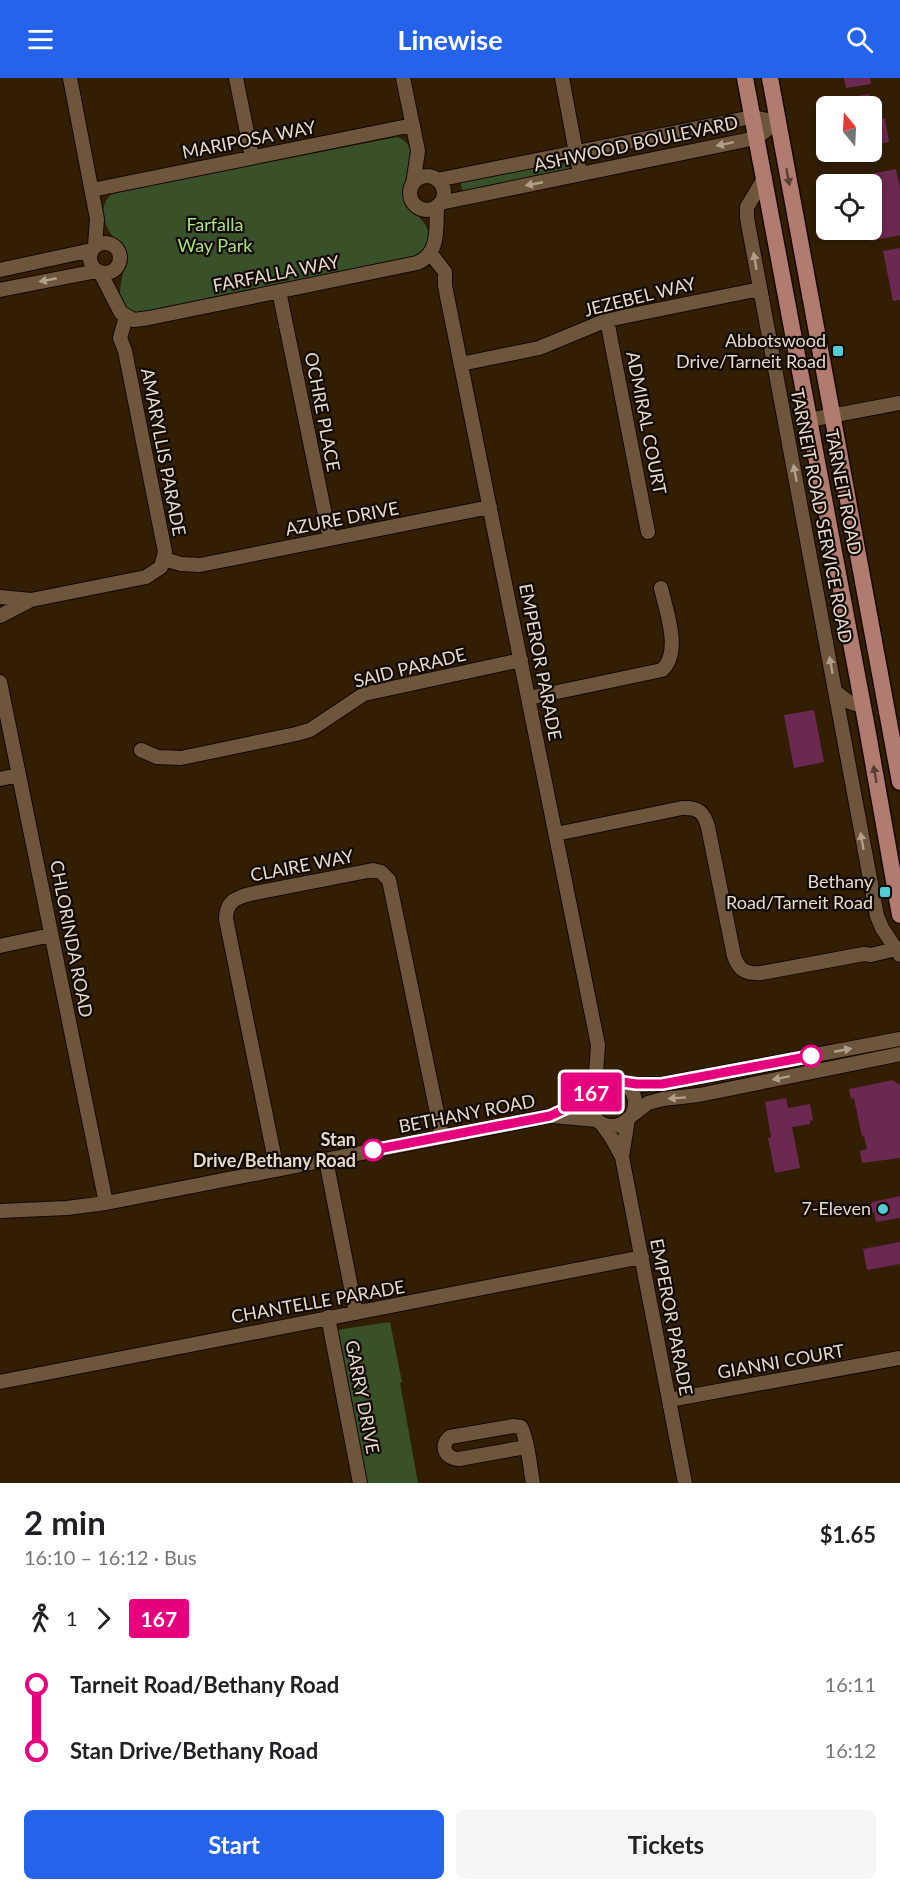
<!DOCTYPE html>
<html lang="en">
<head>
<meta charset="utf-8">
<style>
  body { margin:0; font-family:Lato,sans-serif; background:#f6f6f6; color:#202124; height:100vh; display:flex; flex-direction:column; font-size:22px; white-space:nowrap }
  * { box-sizing:border-box; margin:0 }
  p { font-size:20px; color:#757577 }
  .icon { flex:none; width:33px; height:33px; fill:none; stroke:currentColor; stroke-width:2; stroke-linecap:round; stroke-linejoin:round }
  .map { position:relative; height:1405px; overflow:hidden }
  .drawer { display:flex; flex-direction:column; background:#fff; flex:1 }
  .drawer>* { flex:none }
  .badge { padding:0 12px; border-radius:4px; font-size:21px; line-height:39px }
  .needle { width:39px; rotate:342deg }
  .tools { position:absolute; left:816px; top:18px; display:grid; gap:12px }
  .tools a { display:grid; place-items:center; width:66px; height:66px; border-radius:9px; background:#fff; box-shadow:0 3px 9px #0003; font-size:30px }
  .map>.badge { position:absolute; translate:-50% -50%; box-shadow:0 0 0 3px #fff }
  .legs { display:flex; align-items:center; gap:9px; height:66px; padding:0 24px; font-size:20px }
  .legs p { margin-inline-start:auto }
  .head { display:flex; align-items:center; justify-content:space-between; height:102px; padding:0 24px }
  h1 { font-size:33px; font-weight:700; line-height:45px }
  .action { display:flex; gap:12px; margin-top:auto; padding:12px 24px }
  .action a { flex:1; height:69px; border-radius:9px; background:#2563eb; color:#fff; font-size:24px; font-weight:700; line-height:69px; text-align:center }
  .action a+a { background:#f6f6f6; color:#202124 }
  ul { padding:0 24px; list-style:none }
  li { display:flex; align-items:center; gap:21px; height:66px; font-size:22px }
  li i { display:grid; place-items:center; width:9px; height:100%; margin:0 8px; background:currentColor }
  li i::after { content:''; width:15px; height:15px; margin:-8px; border:4px solid; border-radius:50%; background:#fff }
  li p { margin-inline-start:auto }
  li:first-child i { background:linear-gradient(#0000 50%,currentColor 0) }
  li:last-child i { background:linear-gradient(currentColor 50%,#0000 0) }
  header { display:flex; justify-content:space-between; align-items:center; height:78px; padding:0 24px; background:#2563eb; color:#fff; font-size:27px; font-weight:700 }
  .map>svg:first-child { display:block }
</style>
</head>
<body>
<header><svg class="icon" aria-label="menu" viewBox="0 0 24 24"><path d="M4 6h16M4 12h16M4 18h16"/></svg>Linewise<svg class="icon" aria-label="search" viewBox="0 0 24 24"><circle cx="10" cy="10" r="6"/><path d="M15 15l6 6"/></svg></header>
<div class="map">
<svg width="900" height="1405" viewBox="0 0 900 1405">
  <rect width="100%" height="100%" fill="#311e03"/>
  <path fill="#395129" d="M397,59c15,4 17,22 15,35 -1,8 -7,14 -7,22 1,23 40,28 16,61l-278,57c-41,5 -14,-45 -17,-59 -2,-8 -9,-12 -14,-18 -10,-13 -13,-32 1,-42z
    M566,82l4,5 -1,5 -106,22 -3,-10z
    M602 1025a10 10 0 1 1 20 0a10 10 0 1 1-20 0Z
    M390,1244l12,60 -2,1 18,100h-53l-28,-148 1,-5 5,-1z"/>
  <path fill="#6b2850" d="M844,0h26l1,6 -25,4z
    M869,16l2,12h-24l-1,-8z
    M872,35l2,7 11,-2 4,24 -11,2 3,12 -23,5 -2,-9h16z
    M896,91l4,19v47l-29,6 -2,-11h3v-46h-8l-2,-8z
    M900,170v52l-7,1 -10,-50z
    M814,632l10,52 -30,6 -10,-53z
    M893,1002l7,5v73l-38,5 -2,-12 7,-2 -3,-13 -2,1 -8,-39 -3,1 -2,-10z
    M786,1020l2,10 22,-4 3,16 -3,1v3l-18,3 8,41 -25,5 -7,-35 3,-1 -6,-35z
    M900,1118v22l-24,4 -2,-10 -7,1 -2,-7 7,-2v-2z
    M900,1164v22l-33,6 -4,-21z"/>
  <g fill="none" stroke-linecap="round" stroke-linejoin="round">
    <defs>
      <path id="minor" d="M70,0l27,141 -2,27
        M236,0l16,79
        M403,0l15,73 -5,33
        M562,0l18,96
        M410 115a17 17 0 1 1 34 0a17 17 0 1 1-34 0Z
        M764,101l-17,28v11l88,473c9,7 15,15 28,13
        M437,102l315,-63 25,5
        M92,112l321,-65
        M440,125l316,-65 21,-16
        M90 180a15 15 0 1 1 30 0a15 15 0 1 1-30 0Z
        M431,176l14,18v14l153,759 -3,43
        M0,192l92,-20
        M100,194l21,41 13,7 15,-2 268,-55c23,-9 19,-35 20,-57
        M0,212l97,-19
        M279,213l51,248
        M607,242l41,212
        M461,286l78,-16 68,-28 153,-31
        M809,342l91,-17
        M164,481l17,5 19,1 290,-58
        M0,519l31,3
        M0,538l31,-16 115,-23 15,-10 4,-15 -40,-201 -5,-13 6,-21
        M0,604l106,521
        M835,613l42,225 5,12 18,27
        M529,620l133,-28c20,-18 4,-59 -1,-82
        M141,672l16,7 24,1 115,-24 14,-4 54,-36 157,-34
        M0,701l19,-4
        M556,756l126,-26c16,-1 22,4 26,19l26,129c5,15 13,18 27,17l103,-19 7,1 25,-6
        M0,868l51,-11
        M589 1025a23 23 0 1 1 46 0a23 23 0 1 1-46 0Z
        M621,1004l15,3 26,-1 238,-45
        M552,1038l45,4
        M631,1038l17,-13 15,-4 36,-4 201,-41
        M601,1045l10,14 11,20 63,326
        M622,1079l6,-38
        M326,1082l30,153
        M277,1092l-51,-251c0,-17 9,-21 24,-25l123,-24 8,2 8,8 53,257
        M0,1133l67,-3 39,-5 444,-87 28,-13 14,-12
        M328,1239l32,166
        M0,1304l642,-125
        M669,1322l231,-42
        M526,1369l-67,12c-13,0 -20,-13 -9,-22l63,-11 8,1c7,13 9,40 12,56"/>
      <path id="major" d="M745,0l122,650 33,187
        M770,0l130,704"/>
    </defs>
    <use href="#minor" stroke="#160800" stroke-width="16"/>
    <use href="#major" stroke="#160800" stroke-width="19"/>
    <use href="#minor" stroke="#6d563b" stroke-width="14"/>
    <use href="#major" stroke="#b17b70" stroke-width="16"/>
  </g>
  <defs><path id="oneway-solid" d="M-6-.8H1V-3.2L6.5 0L1 3.2V.8H-6Z" transform="scale(1.5)"/></defs>
  <g fill="#b09f8a">
    <use href="#oneway-solid" transform="translate(725 66) rotate(168)"/>
    <use href="#oneway-solid" transform="translate(534 106) rotate(169)"/>
    <use href="#oneway-solid" transform="translate(755 183) rotate(-100)"/>
    <use href="#oneway-solid" transform="translate(48 202) rotate(169)"/>
    <use href="#oneway-solid" transform="translate(795 395) rotate(-101)"/>
    <use href="#oneway-solid" transform="translate(831 587) rotate(-100)"/>
    <use href="#oneway-solid" transform="translate(862 763) rotate(-100)"/>
    <use href="#oneway-solid" transform="translate(843 972) rotate(-11)"/>
    <use href="#oneway-solid" transform="translate(781 1000) rotate(168)"/>
    <use href="#oneway-solid" transform="translate(677 1020) rotate(176)"/>
  </g>
  <g fill="#5a3d33">
    <use href="#oneway-solid" transform="translate(788 99) rotate(79)"/>
    <use href="#oneway-solid" transform="translate(875 696) rotate(-100)"/>
  </g>
  <g fill="none" stroke-linecap="round" stroke-linejoin="round">
    <defs>
      <path id="line-1" d="M373,1072l177,-34 28,-13 27,-22h12l19,3h26l149,-28"/>
    </defs>
    <use href="#line-1" stroke="#fff" stroke-width="14"/>
    <use href="#line-1" stroke="#e6007e" stroke-width="9"/>
  </g>
  <g fill="#52ccd5" stroke="#120a02" stroke-width="2">
    <rect x="832" y="267" width="12" height="12" rx="3"/>
    <rect x="879" y="808" width="12" height="12" rx="3"/>
    <circle cx="883" cy="1131" r="6"/>
  </g>
  <g fill="#fff" stroke="#e6007e" stroke-width="3">
    <circle cx="811" cy="978" r="10"/>
    <circle cx="373" cy="1072" r="10"/>
  </g>
  <g text-anchor="middle" stroke-width="4.5" stroke-linejoin="round" paint-order="stroke">
    <g font-size="18" fill="#e7dacb" stroke="#120a02">
      <text transform="translate(249 62) rotate(-11)" y="6">MARIPOSA WAY</text>
      <text transform="translate(636 66) rotate(-12)" y="6">ASHWOOD BOULEVARD</text>
      <text transform="translate(276 196) rotate(-11)" y="6">FARFALLA WAY</text>
      <text transform="translate(640 219) rotate(-14)" y="6">JEZEBEL WAY</text>
      <text transform="translate(322 334) rotate(79)" y="6">OCHRE PLACE</text>
      <text transform="translate(646 345) rotate(79)" y="6">ADMIRAL COURT</text>
      <text transform="translate(163 374) rotate(79)" y="6">AMARYLLIS PARADE</text>
      <text transform="translate(843 414) rotate(79)" y="6">TARNEIT ROAD</text>
      <text transform="translate(821 438) rotate(79)" y="6">TARNEIT ROAD SERVICE ROAD</text>
      <text transform="translate(342 441) rotate(-11)" y="6">AZURE DRIVE</text>
      <text transform="translate(540 584) rotate(79)" y="6">EMPEROR PARADE</text>
      <text transform="translate(410 590) rotate(-14)" y="6">SAID PARADE</text>
      <text transform="translate(302 788) rotate(-11)" y="6">CLAIRE WAY</text>
      <text transform="translate(71 861) rotate(79)" y="6">CHLORINDA ROAD</text>
      <text transform="translate(467 1036) rotate(-11)" y="6">BETHANY ROAD</text>
      <text transform="translate(318 1224) rotate(-10)" y="6">CHANTELLE PARADE</text>
      <text transform="translate(671 1239) rotate(79)" y="6">EMPEROR PARADE</text>
      <text transform="translate(781 1284) rotate(-10)" y="6">GIANNI COURT</text>
      <text transform="translate(362 1319) rotate(79)" y="6">GARRY DRIVE</text>
    </g>
    <g font-size="18" fill="#a9e283" stroke="#120a02">
      <text x="215" y="153">Farfalla<tspan x="215" dy="21">Way Park</tspan></text>
    </g>
    <g font-size="18" fill="#e7dacb" stroke="#120a02" text-anchor="end">
      <text x="826" y="269">Abbotswood<tspan x="826" dy="21">Drive/Tarneit Road</tspan></text>
      <text x="873" y="810">Bethany<tspan x="873" dy="21">Road/Tarneit Road</tspan></text>
      <text x="871" y="1137">7-Eleven</text>
    </g>
    <g font-size="18" font-weight="bold" fill="#e7dacb" stroke="#120a02" text-anchor="end">
      <text x="356" y="1068">Stan<tspan x="356" dy="21">Drive/Bethany Road</tspan></text>
    </g>
  </g>
</svg>
<div class="tools">
<a><svg class="needle" viewBox="-14 -14 28 28"><path d="M0-13l5 13h-10z" fill="#e53935"/><path d="M0 13l5-13h-10z" fill="#757577"/></svg></a>
<a><svg class="icon" aria-label="locate" viewBox="0 0 24 24"><circle cx="12" cy="12" r="6"/><path d="M12 2v4M12 18v4M2 12h4M18 12h4"/></svg></a>
</div>
<b class="badge" style="left:591px;top:1014px;background:#e6007e;color:#fff">167</b>
</div>
<section class="drawer">
<div class="head"><div><h1>2 min</h1><p>16:10 – 16:12 · Bus</p></div><b>$1.65</b></div>
<div class="legs"><svg class="icon" aria-label="walk" viewBox="0 0 24 24"><circle cx="13" cy="4" r="2"/><path d="M13 8l-2 6 4 7M11 14l-3 7M7 12l3-4h3l4 4"/></svg>1<svg class="icon" aria-label="forward" viewBox="0 0 24 24"><path d="M9 5l7 7-7 7"/></svg><b class="badge" style="background:#e6007e;color:#fff">167</b></div>
<ul>
<li><i style="color:#e6007e"></i><b>Tarneit Road/Bethany Road</b><p>16:11</p></li>
<li><i style="color:#e6007e"></i><b>Stan Drive/Bethany Road</b><p>16:12</p></li>
</ul>
<div class="action"><a>Start</a><a>Tickets</a></div>
</section>
</body>
</html>
